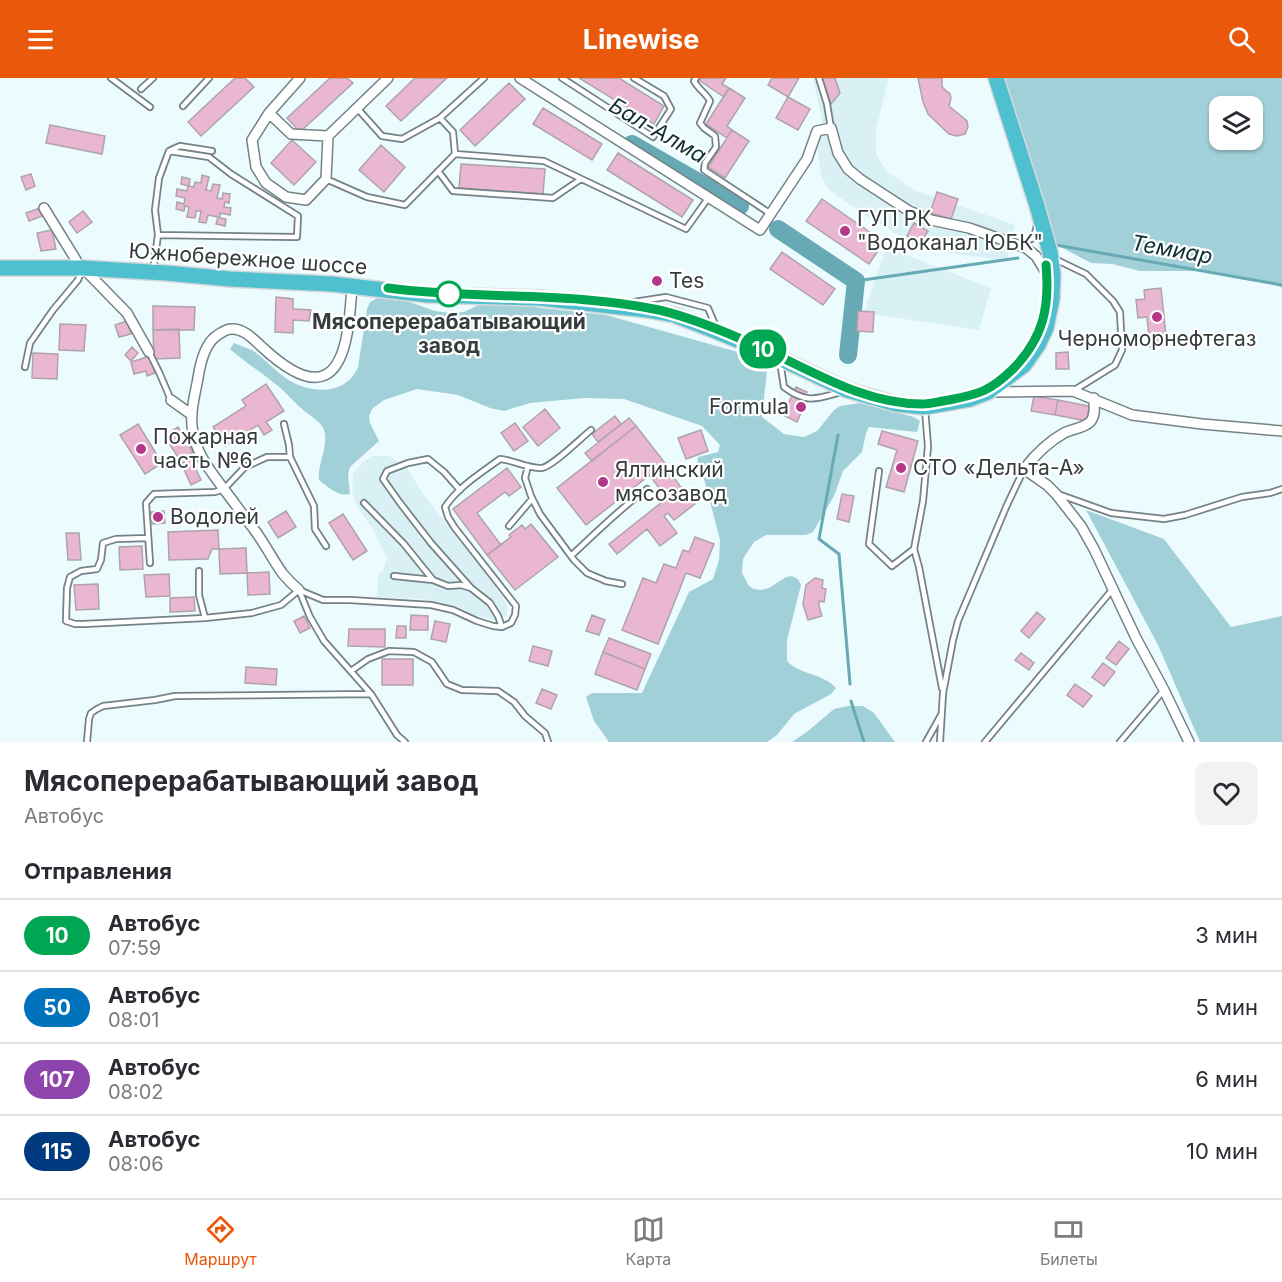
<!DOCTYPE html>
<html lang="ru">
<head>
<meta charset="utf-8">
<style>
  body { margin:0; font-family:Inter,sans-serif; background:#f2f2f3; color:#2b2b33; height:100vh; display:flex; flex-direction:column; font-size:22px; white-space:nowrap }
  * { box-sizing:border-box; margin:0 }
  p { font-size:20px; color:#7c7c81 }
  .icon { flex:none; width:33px; height:33px; fill:none; stroke:currentColor; stroke-width:2; stroke-linecap:round; stroke-linejoin:round }
  .map { position:relative; height:664px; overflow:hidden }
  .details { display:flex; flex-direction:column; background:#fff; flex:1 }
  .details>* { flex:none }
  .badge { padding:0 12px; border-radius:20px; font-size:21px; line-height:39px }
  .controls { position:absolute; left:1209px; top:18px; display:grid; gap:12px }
  .controls a { display:grid; place-items:center; width:54px; height:54px; border-radius:12px; background:#fff; box-shadow:0 2px 4px #0004; font-size:30px }
  .map>.badge { position:absolute; translate:-50% -50%; box-shadow:0 0 0 3px #fff }
  h2 { padding:0 24px; font-size:22px; line-height:54px }
  .round { display:grid; place-items:center; flex:none; width:63px; height:63px; border-radius:12px; background:#f2f2f3 }
  .overview { display:flex; align-items:center; justify-content:space-between; height:102px; padding:0 24px }
  h1 { font-size:28px; font-weight:700; line-height:45px }
  ul { padding:0; list-style:none }
  li { display:flex; align-items:center; gap:18px; height:72px; padding:0 24px; border-top:2px solid #e1e1e2 }
  li div { flex:1 }
  li b { display:block; font-size:22px }
  li em { font-style:normal }
  li .badge { min-width:66px; font-weight:700; text-align:center }
  header { display:flex; justify-content:space-between; align-items:center; height:78px; padding:0 24px; background:#ea580c; color:#fff; font-size:27px; font-weight:700 }
  .menu { display:flex; justify-content:space-around; align-items:center; height:84px; border-top:2px solid #e1e1e2; background:#fff; font-size:16px; color:#7c7c81 }
  .menu a { display:grid; justify-items:center; gap:3px }
  .menu .on { color:#ea580c }
  .map>svg:first-child { display:block }
</style>
</head>
<body>
<header><svg class="icon" aria-label="menu" viewBox="0 0 24 24"><path d="M4 6h16M4 12h16M4 18h16"/></svg>Linewise<svg class="icon" aria-label="search" viewBox="0 0 24 24"><circle cx="10" cy="10" r="6"/><path d="M15 15l6 6"/></svg></header>
<div class="map">
<svg width="1282" height="664" viewBox="0 0 1282 664">
  <rect width="100%" height="100%" fill="#ecfcfe"/>
  <path fill="#d9f1f5" d="M813,0h76l-13,51v26l12,17 26,18 101,35 -8,36 -85,-12 -59,-35 -35,-25 -7,-14 -3,-23 5,-25z
    M886,169l105,41 -12,42 -115,-17z
    M372,378h17l19,13 12,21 73,93 14,22v10l-10,6 -23,-6 -13,-7 -18,-5 -21,-4 -45,-2 1,-23 5,-3 4,-13 -13,-27 -16,-23 -6,-16 1,-18 9,-11z"/>
  <path fill="#a2d0d9" fill-rule="evenodd" d="M1001,0h281v210l-6,-3 -43,-7 -21,-7h-72l-28,-7 -21,-1 -38,-20zM1220,28h32v34h-32z
    M383,217h7l45,16 15,2 14,-1 19,-9h14l109,12 139,39 18,11 4,6 -5,46 22,17 20,3 13,-6 17,-21 6,-4 20,-3 54,14 6,4 -3,11 -48,-5 -3,6 -4,19 -19,19 -9,25 -21,36 -7,3h-40l-12,7 -11,17 -1,14 7,13 5,3 7,1 8,-2 17,-11 6,-1 6,3 3,6 -14,55v21c13,14 36,12 49,27l-5,6 -37,20 -17,21 -10,7h-158l-15,-21 -8,-24 6,-4h50l47,-101 24,-13 6,-19 1,-20 -17,-65 -6,-11 1,-7 20,-5 2,-7 -18,-19 -78,-27 -39,-1 -55,5 -26,8 -14,-3 -32,-13 -41,-6 -33,11 -12,9 -3,7 1,7 9,18 -29,26 -2,7 2,20c-12,3 -22,-7 -31,-14 -2,-15 8,-30 6,-46 -1,-12 -16,-18 -24,-26 -9,-8 -17,-18 -27,-25 -14,-12 -30,-21 -44,-34l4,-6c6,3 15,5 21,9 11,8 20,19 32,27 23,15 59,17 71,-12l9,-58 3,-7z
    M1086,432l78,29 67,88 51,-11v126h-82l-42,-97z
    M848,628h15l11,7 21,29h-103l16,-11 26,-22z"/>
  <g fill="none" stroke-linecap="round" stroke-linejoin="round">
    <path stroke="#67a9b4" stroke-width="3" d="M1056,167l226,40
      M856,203l162,-23
      M838,357l-19,104 20,15 11,130
      M851,623l13,41"/>
    <path stroke="#67a9b4" stroke-width="18" d="M632,66l108,62
      M778,151l78,52 -8,74"/>
  </g>
  <path fill="#eab7d2" stroke="#afa3aa" stroke-width="1.5" d="M235,0h10l9,9 -53,49 -13,-14z
    M330,0h17l6,5 -53,49 -13,-14z
    M415,0h32l-46,43 -15,-15z
    M579,0h40l45,28 -10,18z
    M701,0h25l-4,6 7,4 -5,9 -24,-16z
    M772,0h27l-11,19 -20,-12z
    M822,0h13l5,15 -9,11z
    M918,0h24v9l8,7 1,4 -2,8 18,15 1,6 -3,7 -8,2 -8,-2 -21,-20 -5,-12z
    M509,5l16,16 -50,47 -15,-16z
    M729,10l16,10 -18,28 5,4 -5,8 -21,-14z
    M788,19l22,12 -12,21 -22,-12z
    M543,30l59,36 -10,16 -59,-36z
    M50,47l55,11 -3,18 -56,-11z
    M732,52l17,11 -24,37 -17,-11z
    M292,62l24,22 -22,23 -23,-22z
    M381,67l24,22 -21,25 -25,-22z
    M618,75l75,47 -11,17 -75,-47z
    M461,86l84,5 -2,25 -84,-6z
    M31,96l4,12 -9,4 -5,-13z
    M202,97l7,2 -3,13 5,1 2,-7 7,1 -3,13 5,1 1,-6 7,1 -1,9 -4,-1 -1,5 7,1 -1,7 -10,-2v5l6,1 -1,7 -9,-2 2,-7 -10,-2 -2,8 -7,-1 2,-11h-5l-1,7 -8,-1 2,-10 -4,-1 -1,5 -8,-2 1,-7 7,2 1,-6 -9,-2 1,-7 10,2 1,-5 -7,-2 1,-7 8,2 -1,7 5,1 1,-5 6,1z
    M937,114l21,7 -7,20 -21,-6z
    M822,121l62,43 -15,22 -63,-43z
    M40,130l2,8 -13,5 -3,-8z
    M83,133l9,11 -15,11 -8,-11z
    M914,145l14,8 -8,13 -13,-8z
    M52,152l4,19 -15,2 -4,-18z
    M782,174l53,37 -12,16 -53,-36z
    M651 203a6 6 0 1 1 12 0a6 6 0 1 1-12 0Z
    M1161,210l6,57 -17,2 -3,-30 -9,1 -2,-18 9,-1 -1,-9z
    M276,219l17,2v10l18,1 -2,11 -16,-1v13l-18,-1z
    M153,228l42,1 -1,23h-41z
    M858,233l16,1 -1,20 -16,-1z
    M127,243l4,13 -12,3 -4,-12z
    M60,246l26,1 -2,26 -25,-1z
    M179,251l1,29 -26,1 -1,-29z
    M132,269l6,6 -7,8 -6,-6z
    M1068,274l1,17h-13v-16z
    M33,275l25,1 -1,25 -25,-1z
    M150,278l5,17 -8,3 -1,-5 -12,3 -3,-12z
    M266,306l18,27 -18,11 6,8 -8,5 -6,-10 -33,21 -12,-19 33,-21 -4,-6z
    M796,309l11,5 -9,20 3,1 -4,9 -16,-8 4,-9 2,1z
    M1034,318l24,4 -3,15 -24,-4z
    M1058,322l31,6 -2,15 -32,-6z
    M545,331l15,19 -22,18 -15,-19z
    M615,338l6,8 -23,18 -6,-8z
    M629,340l7,8 -44,35 -7,-8z
    M515,345l13,18 -14,10 -13,-18z
    M138,346l24,39 -17,11 -25,-39z
    M636,348l29,37 -79,62 -29,-37z
    M178,349l15,25 -13,8 -16,-24z
    M701,352l7,21 -22,8 -8,-21z
    M882,353l36,10 -14,51 -18,-5 11,-37 -19,-6z
    M176,376l4,6 -13,9 -4,-7z
    M191,381l10,21 -10,5 -10,-22z
    M663,386l18,23 -14,11 -18,-23z
    M507,390l14,19 -12,9 -4,-4 -28,21 24,32 -14,10 -34,-46z
    M681,409l14,17 -21,16 -6,-7 -4,3 13,17 -17,13 -13,-17 -30,25 -8,-10z
    M842,416l12,2 -5,26 -12,-3z
    M164,433l1,12 -13,1 -1,-12z
    M286,433l10,16 -18,11 -10,-16z
    M343,436l24,37 -14,9 -24,-37z
    M531,446l27,33 -43,33 -28,-35 24,-18 -2,-2 13,-10 3,4z
    M218,452l1,19h-7l-4,10 -39,1 -1,-28z
    M66,455h13l2,27h-13z
    M695,459l19,7 -14,34 -14,-5 -28,71 -36,-14 21,-52 13,5 8,-19 12,4 7,-18 6,2z
    M142,468l1,23 -23,1 -1,-23z
    M246,470l1,25 -27,1 -1,-25z
    M269,494l1,22 -22,1 -1,-22z
    M169,496l1,22 -24,1 -2,-22z
    M815,500l8,2 -1,8 4,1 -2,13 -5,-1v5l3,10 -14,4 -5,-16 3,-19z
    M98,506l1,25 -23,1 -2,-25z
    M194,519l1,14 -25,1v-14z
    M1037,534l8,7 -16,19 -8,-7z
    M411,537l17,1v14h-18z
    M592,537l13,5 -6,15 -13,-4z
    M304,538l6,12 -10,5 -6,-12z
    M435,543l15,3 -4,18 -15,-3z
    M397,548h9v12h-10z
    M349,551h36v18l-37,-1z
    M609,560l42,16 -6,15 -42,-17z
    M1119,563l10,8 -13,16 -10,-7z
    M533,568l19,5 -4,15 -19,-5z
    M603,574l42,17 -8,21 -42,-16z
    M1021,575l13,10 -5,7 -14,-10z
    M382,581h31v26h-31z
    M1103,585l12,9 -11,14 -12,-9z
    M246,589l31,2 -1,16 -31,-2z
    M1075,606l17,12 -9,11 -16,-12z
    M542,611l15,6 -6,14 -15,-6z"/>
  <g fill="none" stroke-linecap="round" stroke-linejoin="round">
    <defs>
      <path id="service" d="M111,0l39,29
        M562,0l91,59 18,-28 -7,-13 -30,-18
        M696,0l-2,3c4,8 12,12 16,20l-10,22 4,5 11,8 1,11 -11,16 -1,7 67,44
        M819,0l8,26 4,24
        M141,11l12,-11
        M183,28l26,-28
        M357,30l25,28 20,3 38,-21 44,-40
        M440,40l13,14 2,22
        M171,72l9,-4 32,5
        M438,93l15,20 100,7 28,-19
        M326,101l41,18 38,8 50,-51 89,7 142,68 23,-32
        M1021,165l13,-5 3,-13
        M1055,181l31,15 27,27 7,11 2,38 -7,15 -42,26
        M154,186l4,-29 -3,-25 4,-32 10,-27 40,6 22,17 67,42 -1,21 -139,-2
        M634,224l32,-5 42,11 8,19
        M149,274l10,20 12,28
        M780,284l4,25c22,17 33,12 57,5
        M25,289l5,-24 23,-33 25,-30 4,-10
        M284,346l5,21 1,12
        M528,388l-3,12 6,18 9,18 34,46 13,13 19,8 16,3
        M879,393l-10,73 23,22 22,-17 9,-48 5,-55 -3,-37
        M460,412l-16,-18 -16,-13 -20,4 -21,8 -4,8 17,24 31,40 40,45 19,15 8,13 4,11
        M1058,416l53,19 53,6 21,-4 57,-18 28,-4 12,-4
        M364,425l40,41 29,36 15,6 13,-1 10,3
        M509,448l23,-27
        M148,460l-32,1 -13,4 -2,17 -4,9 -16,2 -11,6 -3,11 -1,33 9,3h9l121,-6 -6,-23v-24
        M914,471l5,18 23,121
        M571,478c25,-23 48,-47 76,-67
        M150,485l-4,-60 8,-9 61,-2 9,-3 21,-22 22,-10h23l24,49 1,23 11,17
        M394,498l39,4
        M299,512l24,10h27l81,5 22,5 24,11 16,5 9,1 9,-4 4,-8 1,-9 -61,-78 -7,-11 -3,-10c13,-20 36,-34 55,-48 13,1 29,10 42,9 11,-2 39,-30 49,-38
        M299,512l11,27 14,24 47,53 26,41 8,7
        M205,540l47,-5 29,-8 18,-15
        M351,593l17,-12 21,-8 25,1 18,10 15,22 15,6 36,1 16,11 11,14 20,17 3,9
        M87,664l2,-23 2,-6 6,-4 6,-3 52,-6 20,-4 196,-2
        M926,664l15,-27
        M940,664l3,-49 10,-53 5,-19 49,-116 17,-36
        M985,664l127,-152
        M1120,664l44,-52"/>
      <path id="minor" d="M520,0l240,152 47,-71 10,-28 14,-3 7,25 10,16 12,10 49,32 22,9 38,8 57,20 10,8 11,18
        M269,35l22,21 37,2 -2,43 -20,21 -20,-3 -20,-14 -10,-16 -4,-27 17,-27 31,-35
        M328,58l60,-58
        M44,130l32,52
        M83,190l44,45 22,39
        M990,314l83,-1 59,24 70,9 80,7
        M1094,320c0,8 2,18 -4,24 -6,6 -18,7 -26,11 -16,9 -29,22 -40,36l23,16 9,9 25,32 13,23 42,89 28,52 25,52
        M171,322l21,15
        M299,512c-6,-5 -11,-10 -16,-16 -11,-15 -19,-32 -30,-46 -10,-13 -20,-27 -30,-40 -13,-18 -26,-33 -30,-56 -4,-17 2,-37 5,-54 2,-13 7,-33 17,-41 4,-3 11,-8 16,-8 13,-1 23,11 31,18 14,13 43,38 63,28 24,-11 25,-65 27,-88"/>
      <path id="trunk" d="M0,190h83l83,5 64,6 102,5 96,11 111,3 108,12 27,5 34,13 56,23 83,39 49,14 29,3 45,-8 18,-7 36,-27 14,-20 8,-17 6,-29 1,-25 -3,-22 -13,-46 -41,-128"/>
    </defs>
    <use href="#service" stroke="#758285" stroke-width="8"/>
    <use href="#minor" stroke="#758285" stroke-width="12"/>
    <use href="#trunk" stroke="#d7d8d8" stroke-width="18"/>
    <use href="#service" stroke="#fff" stroke-width="4.5"/>
    <use href="#minor" stroke="#fff" stroke-width="9"/>
    <use href="#trunk" stroke="#4ec0d0" stroke-width="15"/>
  </g>
  <g fill="none" stroke-linecap="round" stroke-linejoin="round">
    <defs>
      <path id="line" d="M388,210c90,12 182,3 271,22 34,8 67,22 98,36 53,23 105,58 165,58 9,0 18,-3 27,-4 31,-6 41,-9 64,-31 30,-31 37,-61 33,-104"/>
    </defs>
    <use href="#line" stroke="#fff" stroke-width="14"/>
    <use href="#line" stroke="#00a651" stroke-width="9"/>
  </g>
  <g fill="#b43889" stroke="#fff" stroke-width="2">
    <circle cx="845" cy="153" r="6"/>
    <circle cx="657" cy="203" r="6"/>
    <circle cx="1157" cy="239" r="6"/>
    <circle cx="801" cy="329" r="6"/>
    <circle cx="141" cy="371" r="6"/>
    <circle cx="901" cy="390" r="6"/>
    <circle cx="603" cy="404" r="6"/>
    <circle cx="158" cy="439" r="6"/>
  </g>
  <circle fill="#fff" stroke="#00a651" stroke-width="3" cx="449" cy="216" r="12"/>
  <g text-anchor="middle" stroke-width="4.5" stroke-linejoin="round" paint-order="stroke">
    <g font-size="21" fill="#363c3d" stroke="#fff" text-anchor="start">
      <text x="857" y="148">ГУП РК<tspan x="857" dy="24">"Водоканал ЮБК"</tspan></text>
      <text x="669" y="210">Tes</text>
      <text x="1157" y="268" text-anchor="middle">Черноморнефтегаз</text>
      <text x="789" y="336" text-anchor="end">Formula</text>
      <text x="153" y="366">Пожарная<tspan x="153" dy="24">часть №6</tspan></text>
      <text x="913" y="397">СТО «Дельта-А»</text>
      <text x="615" y="399">Ялтинский<tspan x="615" dy="24">мясозавод</tspan></text>
      <text x="170" y="446">Водолей</text>
    </g>
    <g font-size="21" fill="#363c3d" stroke="#fff">
      <text transform="translate(248 181) rotate(4)" y="7">Южнобережное шоссе</text>
    </g>
    <g font-size="21" font-weight="bold" fill="#363c3d" stroke="#fff">
      <text x="449" y="251">Мясоперерабатывающий<tspan x="449" dy="24">завод</tspan></text>
    </g>
    <g font-size="22" font-style="italic" fill="#0f3136" stroke="#fff">
      <text transform="translate(658 52) rotate(30)" y="8">Бал-Алма</text>
      <text transform="translate(1172 171) rotate(10)" y="8">Темиар</text>
    </g>
  </g>
</svg>
<div class="controls">
<a><svg class="icon" aria-label="layers" viewBox="0 0 24 24"><path d="M12 4l9 5-9 5-9-5zM3 14l9 5 9-5"/></svg></a>
</div>
<b class="badge" style="left:763px;top:271px;background:#00a651;color:#fff">10</b>
</div>
<section class="details">
<div class="overview"><div><h1>Мясоперерабатывающий завод</h1><p>Автобус</p></div><a class="round"><svg class="icon" aria-label="heart" viewBox="0 0 24 24"><path d="M12 20l-8-8c-3-5 5-10 8-4 3-6 11-1 8 4z"/></svg></a></div>
<h2>Отправления</h2>
<ul>
<li><span class="badge" style="background:#00a651;color:#fff">10</span><div><b>Автобус</b><p>07:59</p></div><em>3 мин</em></li>
<li><span class="badge" style="background:#0072bc;color:#fff">50</span><div><b>Автобус</b><p>08:01</p></div><em>5 мин</em></li>
<li><span class="badge" style="background:#8e44ad;color:#fff">107</span><div><b>Автобус</b><p>08:02</p></div><em>6 мин</em></li>
<li><span class="badge" style="background:#003b80;color:#fff">115</span><div><b>Автобус</b><p>08:06</p></div><em>10 мин</em></li>
</ul>
</section>
<nav class="menu">
<a class="on"><svg class="icon" aria-label="directions" viewBox="0 0 24 24"><path d="M12 3l9 9-9 9-9-9zM9 14v-3h6M13 9l2 2-2 2"/></svg>Маршрут</a>
<a><svg class="icon" aria-label="map" viewBox="0 0 24 24"><path d="M3 6l6-2 6 2 6-2v14l-6 2-6-2-6 2zM9 4v14M15 6v14"/></svg>Карта</a>
<a><svg class="icon" aria-label="tickets" viewBox="0 0 24 24"><path d="M3 7h18v10H3zM15 7v10"/></svg>Билеты</a>
</nav>
</body>
</html>
